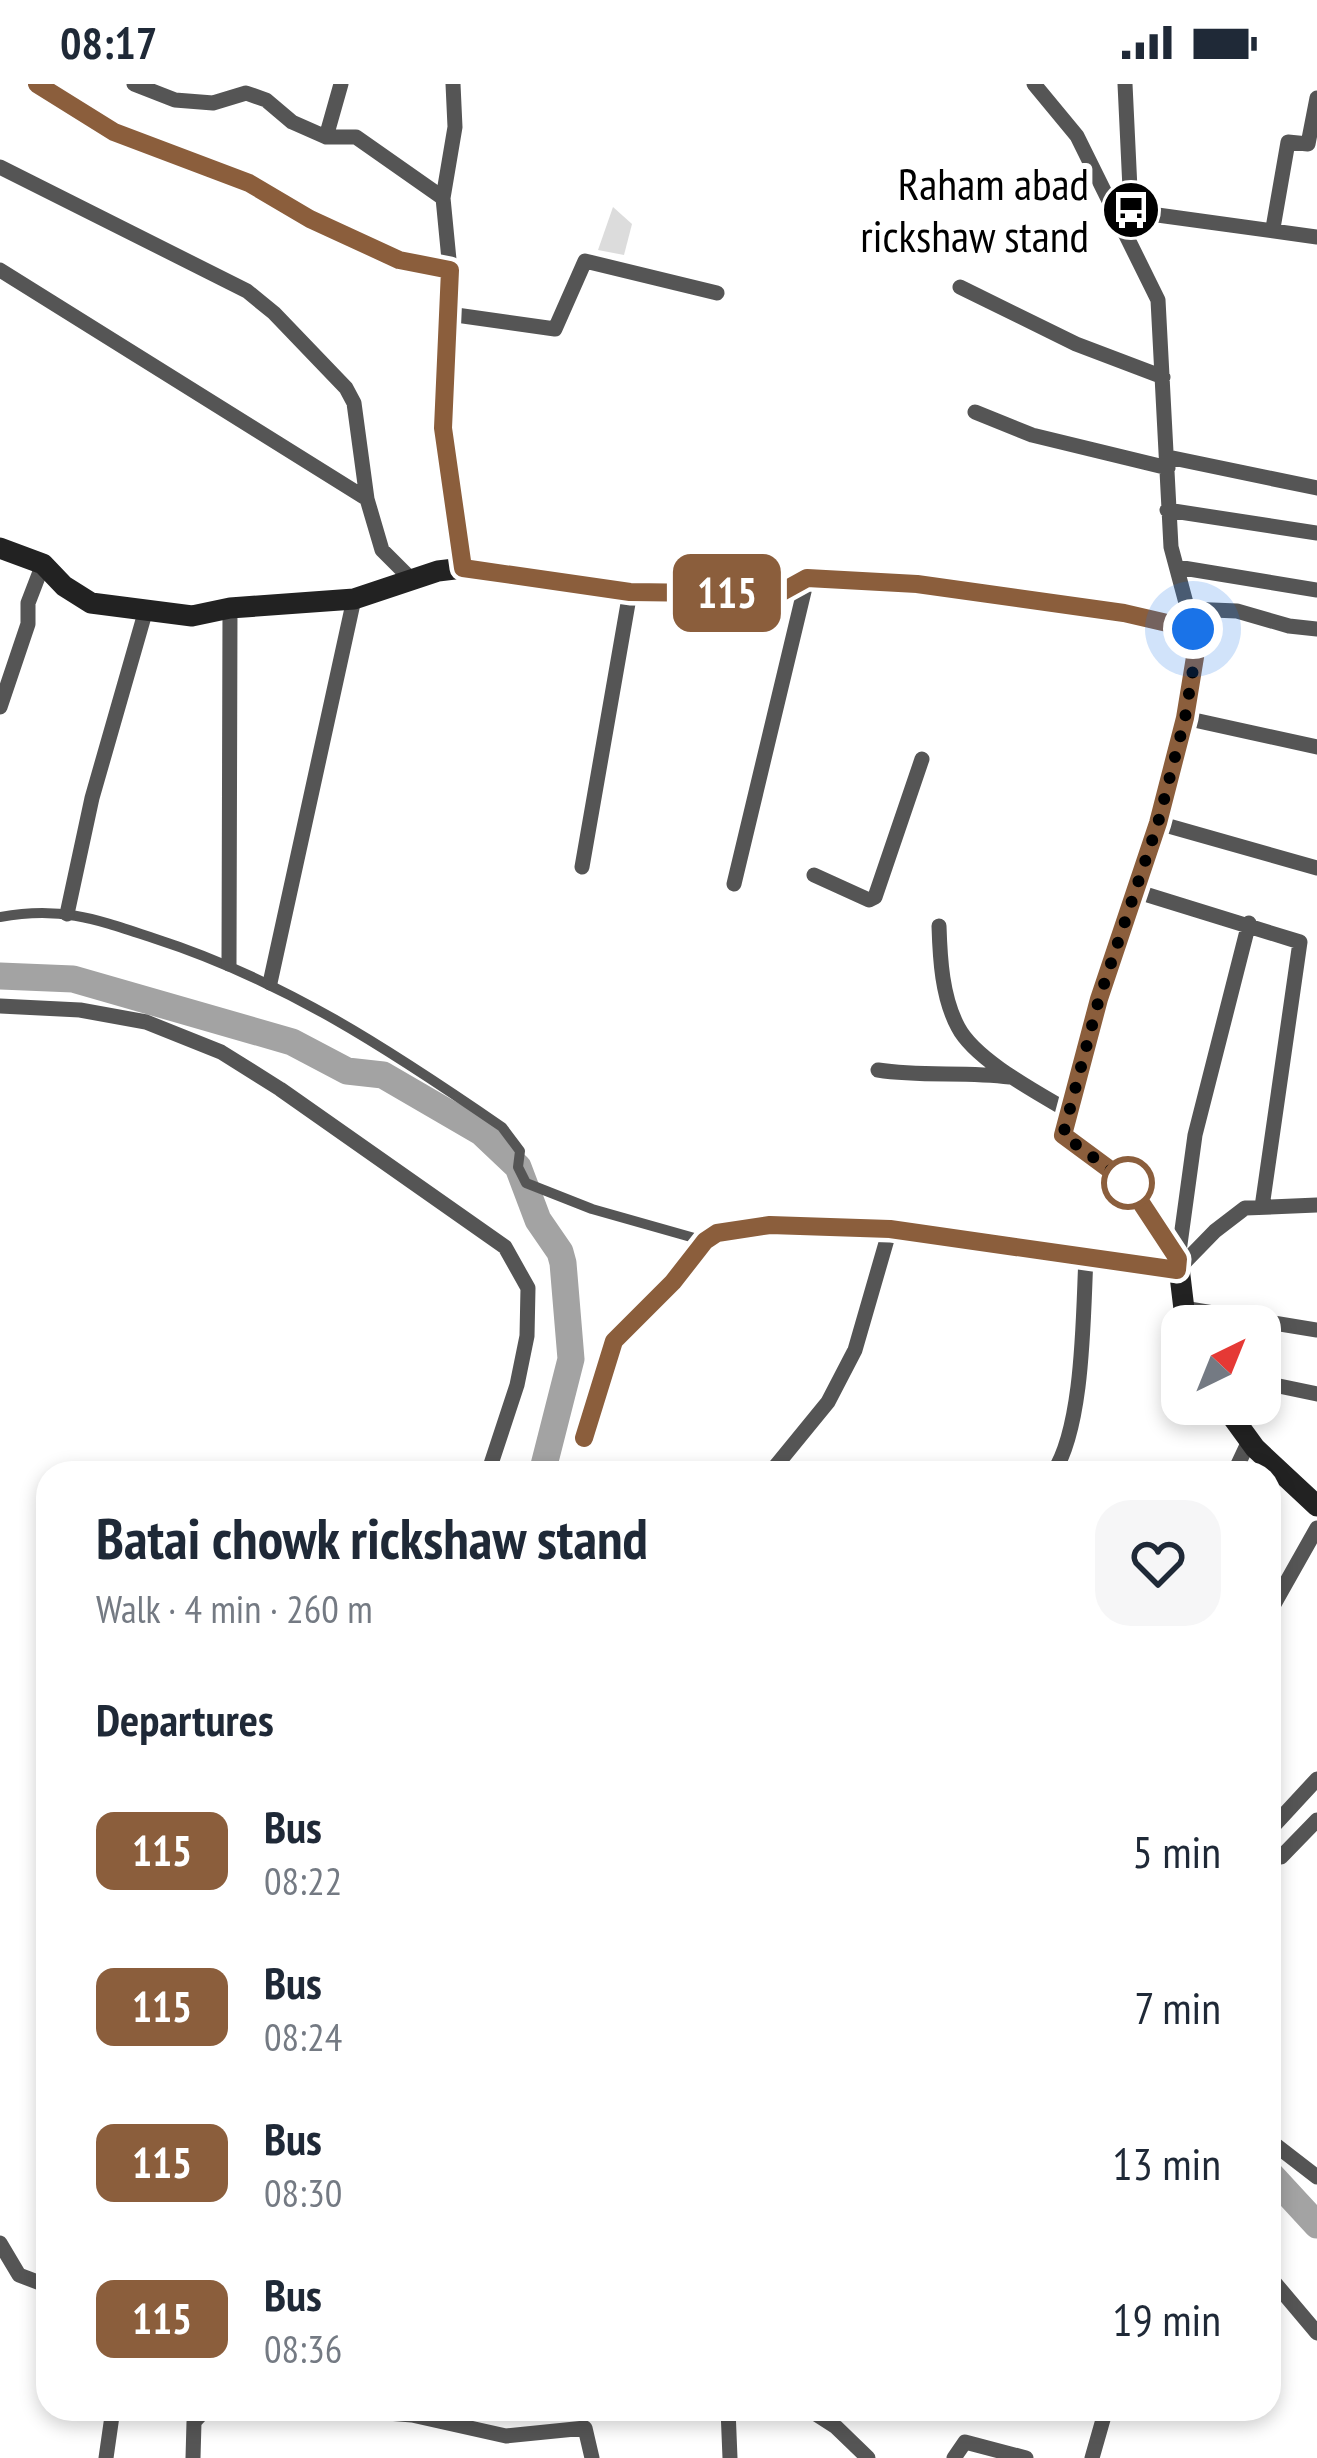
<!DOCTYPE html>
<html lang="en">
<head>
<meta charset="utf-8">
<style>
  body { margin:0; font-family:"PT Sans Narrow",sans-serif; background:#f6f6f7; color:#1f2937; height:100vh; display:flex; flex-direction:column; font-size:45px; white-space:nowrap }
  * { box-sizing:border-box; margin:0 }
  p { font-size:39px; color:#747a83 }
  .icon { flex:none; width:66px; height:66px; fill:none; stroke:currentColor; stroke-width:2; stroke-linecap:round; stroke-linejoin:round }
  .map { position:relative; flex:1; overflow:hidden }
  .sheet { position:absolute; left:36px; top:1377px; width:1245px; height:960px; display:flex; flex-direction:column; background:#fff; border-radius:36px; box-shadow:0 6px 18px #0003 }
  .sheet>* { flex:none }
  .badge { padding:0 24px; border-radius:18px; font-size:42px; line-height:78px }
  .needle { width:78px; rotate:43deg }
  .controls { position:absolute; left:1161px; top:1221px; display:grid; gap:24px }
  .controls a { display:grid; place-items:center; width:120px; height:120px; border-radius:24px; background:#fff; box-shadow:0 6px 18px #0003; font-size:60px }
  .you { position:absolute; width:60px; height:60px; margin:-30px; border:9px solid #fff; border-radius:50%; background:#1a73e8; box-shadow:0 0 0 18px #1a73e833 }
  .map>.badge { position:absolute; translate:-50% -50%; box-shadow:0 0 0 6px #fff }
  h2 { padding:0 60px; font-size:45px; line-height:108px }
  .round { display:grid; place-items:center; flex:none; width:126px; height:126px; border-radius:36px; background:#f6f6f7 }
  .summary { display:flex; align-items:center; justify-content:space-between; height:204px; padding:0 60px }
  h1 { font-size:57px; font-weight:700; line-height:90px }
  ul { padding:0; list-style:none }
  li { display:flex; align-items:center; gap:36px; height:156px; padding:0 60px }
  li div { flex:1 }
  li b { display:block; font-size:45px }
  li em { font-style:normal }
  li .badge { min-width:132px; font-weight:700; text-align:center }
  .status { display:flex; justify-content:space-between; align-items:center; height:84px; padding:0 60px; background:#fff; direction:ltr }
  .status svg { height:33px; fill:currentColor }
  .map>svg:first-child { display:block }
</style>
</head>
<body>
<div class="status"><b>08:17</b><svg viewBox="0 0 49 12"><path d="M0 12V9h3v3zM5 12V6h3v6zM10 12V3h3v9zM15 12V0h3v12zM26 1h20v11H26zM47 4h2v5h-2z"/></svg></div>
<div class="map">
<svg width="1317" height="2374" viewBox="0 0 1317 2374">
  <rect width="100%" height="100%" fill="#fff"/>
  <path fill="#dcdcdc" d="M613,123l19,17 -8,31 -26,-5z"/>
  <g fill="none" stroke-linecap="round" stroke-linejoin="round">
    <path stroke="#a3a3a3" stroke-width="27" d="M0,892l73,3 219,63 55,29 36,4 98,57 37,35 20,53 22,32 3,11 8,96 -29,114
      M1269,2089l48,52"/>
    <path stroke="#555" stroke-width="10" d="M0,833c61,-11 96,2 153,21 131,42 237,112 349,189l18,24 -2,16 8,16 66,26 113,32"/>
    <path stroke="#555" stroke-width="15" d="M37,0l77,48 135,51 61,36 89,41 51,10
      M134,0l41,16 38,3 33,-10 20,7 26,22 34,15h30l87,61
      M453,0l2,43 -12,71 7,72 -7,158 20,140
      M1034,0l43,52 81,164 13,247 22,82
      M326,53l15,-53
      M0,83l247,124 27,22 72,75 8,15 13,96 15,51 29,29
      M1122,141l9,-15 -6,-126
      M1120,144l23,-15 174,24
      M1273,144l15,-86 20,2 9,-46
      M0,186l367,229
      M960,203l116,57 87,33
      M449,230l106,15 30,-68 132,32
      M975,328l57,23 136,33
      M1168,373l149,31
      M1167,426l150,23
      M1177,483l140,23
      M1188,525l49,2 52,15 28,3
      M0,623l28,-83v-21l15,-39
      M1185,634l132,29
      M1158,739l159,45
      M582,783l48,-275
      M814,791l55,25 6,-3 47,-138
      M734,800l73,-305
      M1135,807l165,51 -38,265
      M67,830l25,-116 53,-185
      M939,842c1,33 3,71 19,101 17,33 80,66 112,85
      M229,880l1,-356
      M270,899l84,-384
      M0,922l80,4 66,12 75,30 59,37 225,158 23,41 -1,48 -10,49 -29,88
      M878,986c44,7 87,1 132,7
      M1178,1175l17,-124 54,-212
      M1183,1224l134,22
      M1260,1298l57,12
      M584,1353l30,-96 58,-59 33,-41 12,-8 53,-8 120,4 287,41 38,-39 30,-23 72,-3
      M770,1389l58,-71 27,-52 35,-121
      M1053,1389c31,-47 30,-159 33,-216
      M1234,1389l15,-32
      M1269,1529l48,-85
      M1269,1747l48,-52
      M1281,1773l36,-37
      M1269,2056l48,37
      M0,2159l19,32 29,11
      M1269,2192l48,57
      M338,2325l74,6 94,21 79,-8 7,30
      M728,2325l2,49
      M808,2325l28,18 32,31
      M106,2374l7,-49
      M193,2374l1,-36 12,-13
      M954,2374l11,-16 61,16
      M1092,2374l14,-49"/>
    <path stroke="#222" stroke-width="21" d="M0,464l43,16 21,22 27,17 101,13 38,-8 124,-9 84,-28 25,-3 167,24 149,2 28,-15 110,4 207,30 69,16 3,22 -11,67 -27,105 -59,176 -36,136 65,48 11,14 39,62 8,67
      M1223,1320l32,44 62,58"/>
  </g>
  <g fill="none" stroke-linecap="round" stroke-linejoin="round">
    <defs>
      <path id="line" d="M37,0l77,48 135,51 61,36 89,41 51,10 -7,158 20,140 167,24 148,2 29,-16 110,6 207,29 69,16 3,22 -11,67 -27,105 -59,176 -36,136 65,48 50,76 -1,11 -287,-41 -120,-4 -53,8 -12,8 -32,41 -59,59 -30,97"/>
    </defs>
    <use href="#line" stroke="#fff" stroke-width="27"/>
    <use href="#line" stroke="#8b5e3c" stroke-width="18"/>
    <path stroke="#000" stroke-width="12" stroke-dasharray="0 21.6" d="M1128,1099l-65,-48 36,-136 59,-176 27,-105 11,-67 -3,-22"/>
  </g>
  <defs>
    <symbol id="bus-disc" viewBox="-11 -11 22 22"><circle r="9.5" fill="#000" stroke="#fff"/><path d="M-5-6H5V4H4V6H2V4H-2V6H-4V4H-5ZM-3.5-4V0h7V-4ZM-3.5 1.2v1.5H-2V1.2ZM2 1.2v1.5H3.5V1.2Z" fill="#fff"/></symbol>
  </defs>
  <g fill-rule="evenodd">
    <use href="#bus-disc" x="1098" y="93" width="66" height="66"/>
  </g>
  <circle fill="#fff" stroke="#8b5e3c" stroke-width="6" cx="1128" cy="1099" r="24"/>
  <g text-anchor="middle" stroke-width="12" stroke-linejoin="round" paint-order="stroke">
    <g font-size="45" fill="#000" stroke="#fff" text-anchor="end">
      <text x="1089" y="116">Raham abad<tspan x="1089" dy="52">rickshaw stand</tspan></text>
    </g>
  </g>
</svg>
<div class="controls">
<a><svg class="needle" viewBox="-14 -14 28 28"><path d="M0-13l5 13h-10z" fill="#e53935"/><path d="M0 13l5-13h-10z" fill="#747a83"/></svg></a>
</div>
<div class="you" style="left:1193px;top:545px"></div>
<b class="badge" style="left:727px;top:509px;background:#8b5e3c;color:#fff">115</b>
<section class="sheet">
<div class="summary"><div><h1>Batai chowk rickshaw stand</h1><p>Walk · 4 min · 260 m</p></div><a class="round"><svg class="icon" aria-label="heart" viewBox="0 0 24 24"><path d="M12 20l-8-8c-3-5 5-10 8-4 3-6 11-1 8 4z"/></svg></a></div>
<h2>Departures</h2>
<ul>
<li><span class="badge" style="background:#8b5e3c;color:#fff">115</span><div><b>Bus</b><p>08:22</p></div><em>5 min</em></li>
<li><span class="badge" style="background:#8b5e3c;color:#fff">115</span><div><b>Bus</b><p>08:24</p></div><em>7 min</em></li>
<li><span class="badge" style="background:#8b5e3c;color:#fff">115</span><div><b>Bus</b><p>08:30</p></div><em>13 min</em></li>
<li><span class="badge" style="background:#8b5e3c;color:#fff">115</span><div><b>Bus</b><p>08:36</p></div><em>19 min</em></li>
</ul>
</section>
</div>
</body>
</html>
